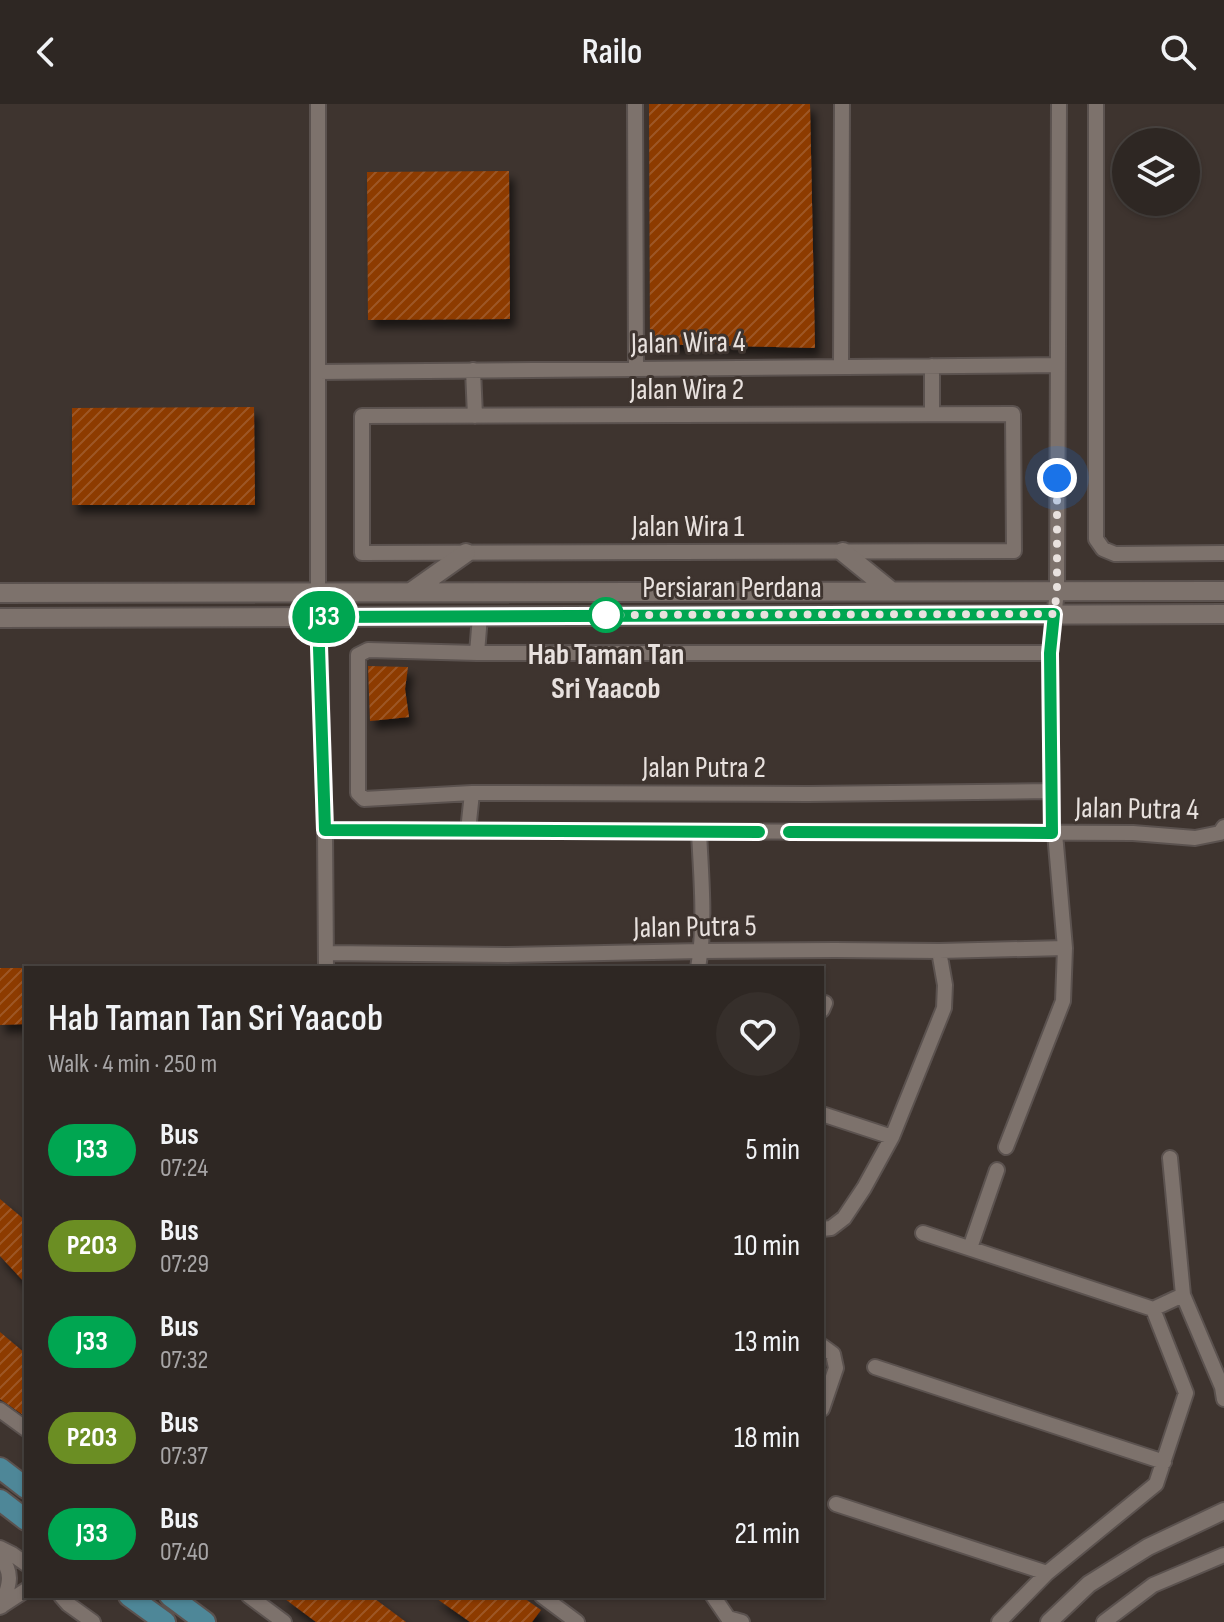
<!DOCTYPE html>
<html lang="en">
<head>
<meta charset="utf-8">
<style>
  body { margin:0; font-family:"Sofia Sans Condensed",sans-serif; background:#362f2b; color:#f1f3f6; height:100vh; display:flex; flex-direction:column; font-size:30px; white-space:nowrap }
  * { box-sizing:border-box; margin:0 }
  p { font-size:26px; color:#a7a5a6 }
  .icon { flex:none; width:44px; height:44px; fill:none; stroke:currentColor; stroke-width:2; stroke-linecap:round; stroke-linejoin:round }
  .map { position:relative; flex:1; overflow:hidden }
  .panel { position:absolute; left:24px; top:862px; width:800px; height:632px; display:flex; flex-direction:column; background:#2e2723; border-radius:0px; box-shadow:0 2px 6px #0004,0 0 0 2px #494441 }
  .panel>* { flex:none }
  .badge { padding:0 16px; border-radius:26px; font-size:28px; line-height:52px }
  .tools { position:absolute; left:1112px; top:24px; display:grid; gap:16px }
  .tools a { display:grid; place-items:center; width:88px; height:88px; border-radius:50%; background:#2e2723; box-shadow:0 2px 6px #0004,0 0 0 2px #494441; font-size:40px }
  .you { position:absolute; width:40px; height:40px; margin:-20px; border:6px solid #fff; border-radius:50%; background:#1a73e8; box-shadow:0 0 0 12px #1a73e833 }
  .map>.badge { position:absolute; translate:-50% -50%; box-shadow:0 0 0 4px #fff }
  .round { display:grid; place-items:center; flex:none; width:84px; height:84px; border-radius:42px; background:#362f2b }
  .head { display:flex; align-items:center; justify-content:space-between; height:136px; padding:0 24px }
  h1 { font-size:38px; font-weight:600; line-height:60px }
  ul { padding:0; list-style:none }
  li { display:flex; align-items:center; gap:24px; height:96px; padding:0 24px }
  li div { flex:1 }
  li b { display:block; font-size:30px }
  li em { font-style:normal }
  li .badge { min-width:88px; font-weight:700; text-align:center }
  header { display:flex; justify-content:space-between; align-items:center; height:104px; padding:0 24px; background:#2e2723; font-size:36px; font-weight:600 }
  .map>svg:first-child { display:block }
</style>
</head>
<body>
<header><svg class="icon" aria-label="back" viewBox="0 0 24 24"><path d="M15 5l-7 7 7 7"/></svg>Railo<svg class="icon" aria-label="search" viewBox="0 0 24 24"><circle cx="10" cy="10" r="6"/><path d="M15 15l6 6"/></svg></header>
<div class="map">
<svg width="1224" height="1518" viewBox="0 0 1224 1518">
  <defs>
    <pattern id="building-hatch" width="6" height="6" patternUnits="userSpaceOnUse" patternTransform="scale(2)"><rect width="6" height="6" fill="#8d3a00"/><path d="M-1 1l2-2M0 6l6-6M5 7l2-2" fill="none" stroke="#9d5625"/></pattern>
    <filter id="shadow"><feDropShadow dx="5" dy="8" stdDeviation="4" flood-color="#0009"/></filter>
  </defs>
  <rect width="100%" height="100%" fill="#3e342f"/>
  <path fill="url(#building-hatch)" filter="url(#shadow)" d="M649,0h161l5,244 -165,-4z
    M509,67l1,148 -142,1 -1,-148z
    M254,303l1,98h-183v-97z
    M368,562l40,1 -3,22 4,28 -39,4z
    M0,864h26v56l-26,1z
    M0,1095l26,22v63l-26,-28z
    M0,1228l26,22v63l-26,-18z
    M281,1492h90l35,26h-90z
    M433,1492h88l20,14 -9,12h-62z"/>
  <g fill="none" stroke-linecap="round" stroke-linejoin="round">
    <defs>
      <path id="minor" d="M318,0v488l7,238 1,138
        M635,0l1,265
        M1096,0v435l7,10 12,5 109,-1
        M932,262v48
        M841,263l1,-263
        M473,266l2,46
        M318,268l740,-7
        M1013,310l1,137 -652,2v-137z
        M477,549l3,-37
        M1050,549h-573l-109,-3 -10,5v138l6,6 108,-6 336,1 243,-3
        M325,726l808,3 62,5 25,-5 4,-6
        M468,727l4,-38
        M1052,729l-2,-180 7,-62 2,-487
        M327,849l179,2 195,-4 134,-1 104,1 126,-3
        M698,864c8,-44 3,-92 1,-136
        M822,906l3,-7
        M822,1010l70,23
        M1006,1043l57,-146 2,-53 -10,-115
        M1170,1054l13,137 39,92 2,12
        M822,1125l9,-1 13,-10 20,-30 28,-51 52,-129 1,-23 -6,-34
        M923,1129l230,76 30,-14
        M970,1144l27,-78
        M822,1242l11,8 3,14 -14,41
        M875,1263l289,95
        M0,1306l26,19
        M836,1400l211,69
        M0,1444l12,6 14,10
        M0,1453c15,17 8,30 2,49
        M61,1492l7,8 25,18
        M249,1492l35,26
        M542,1492l35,26
        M713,1492l15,22 14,4
        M0,1503l26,-17
        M999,1518l48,-49 109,-89 30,-91 -33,-84
        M1104,1518l49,-37 71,-30"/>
      <path id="tertiary" d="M1049,1518l40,-38 59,-37 76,-36"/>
      <path id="secondary" d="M843,448l48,39
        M411,488l55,-39
        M0,489l1224,-2
        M0,514l1224,-4"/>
      <path id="primary" d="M0,1364l26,20
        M0,1396l26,20
        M129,1492l36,26
        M170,1492l35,26"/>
    </defs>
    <use href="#minor" stroke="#5b524f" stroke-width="18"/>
    <use href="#tertiary" stroke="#5b524f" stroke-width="20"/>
    <use href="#secondary" stroke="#5b524f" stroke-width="22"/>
    <use href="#primary" stroke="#5b524f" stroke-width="24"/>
    <use href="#minor" stroke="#7d726c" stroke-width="14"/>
    <use href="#tertiary" stroke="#7d726c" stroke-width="16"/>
    <use href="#secondary" stroke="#7d726c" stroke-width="18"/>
    <use href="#primary" stroke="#4e8798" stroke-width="20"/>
  </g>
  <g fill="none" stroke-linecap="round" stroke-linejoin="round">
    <defs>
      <path id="line" d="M759,728l-434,-2 -7,-213 736,-3 -4,39 2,180 -263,-1"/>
    </defs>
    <use href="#line" stroke="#fff" stroke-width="18"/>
    <use href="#line" stroke="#00a651" stroke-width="12"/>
    <path stroke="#e8e1de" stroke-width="8" stroke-dasharray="0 14.4" d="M606,511l448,-1 3,-23v-113"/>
  </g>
  <circle fill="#fff" stroke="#00a651" stroke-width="4" cx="606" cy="511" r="16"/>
  <g text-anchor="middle" stroke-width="6" stroke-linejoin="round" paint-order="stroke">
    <g font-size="30" fill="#e8e1de" stroke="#3e342f">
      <text transform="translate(688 238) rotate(-1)" y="10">Jalan Wira 4</text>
      <text x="687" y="295">Jalan Wira 2</text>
      <text x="688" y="432">Jalan Wira 1</text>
      <text x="732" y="493">Persiaran Perdana</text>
      <text x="704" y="673">Jalan Putra 2</text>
      <text transform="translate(1137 704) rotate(1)" y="10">Jalan Putra 4</text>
      <text transform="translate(695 822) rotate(-1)" y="10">Jalan Putra 5</text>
    </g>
    <g font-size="30" font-weight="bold" fill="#e8e1de" stroke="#3e342f">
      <text x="606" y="560">Hab Taman Tan<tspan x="606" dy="34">Sri Yaacob</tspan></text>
    </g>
  </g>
</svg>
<div class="tools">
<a><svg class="icon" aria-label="layers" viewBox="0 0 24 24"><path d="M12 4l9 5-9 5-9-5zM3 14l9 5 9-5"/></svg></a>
</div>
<div class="you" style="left:1057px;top:374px"></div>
<b class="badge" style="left:324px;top:513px;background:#00a651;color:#fff">J33</b>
<section class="panel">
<div class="head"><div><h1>Hab Taman Tan Sri Yaacob</h1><p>Walk · 4 min · 250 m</p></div><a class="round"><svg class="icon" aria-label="heart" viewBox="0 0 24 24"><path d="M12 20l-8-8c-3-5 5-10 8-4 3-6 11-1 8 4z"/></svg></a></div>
<ul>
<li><span class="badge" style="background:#00a651;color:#fff">J33</span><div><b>Bus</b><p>07:24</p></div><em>5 min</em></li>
<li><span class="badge" style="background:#6b8e23;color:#fff">P203</span><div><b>Bus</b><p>07:29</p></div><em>10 min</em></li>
<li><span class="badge" style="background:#00a651;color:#fff">J33</span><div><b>Bus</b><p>07:32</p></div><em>13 min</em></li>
<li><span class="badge" style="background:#6b8e23;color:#fff">P203</span><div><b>Bus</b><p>07:37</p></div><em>18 min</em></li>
<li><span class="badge" style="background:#00a651;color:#fff">J33</span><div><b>Bus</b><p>07:40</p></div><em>21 min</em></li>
</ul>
</section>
</div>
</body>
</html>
